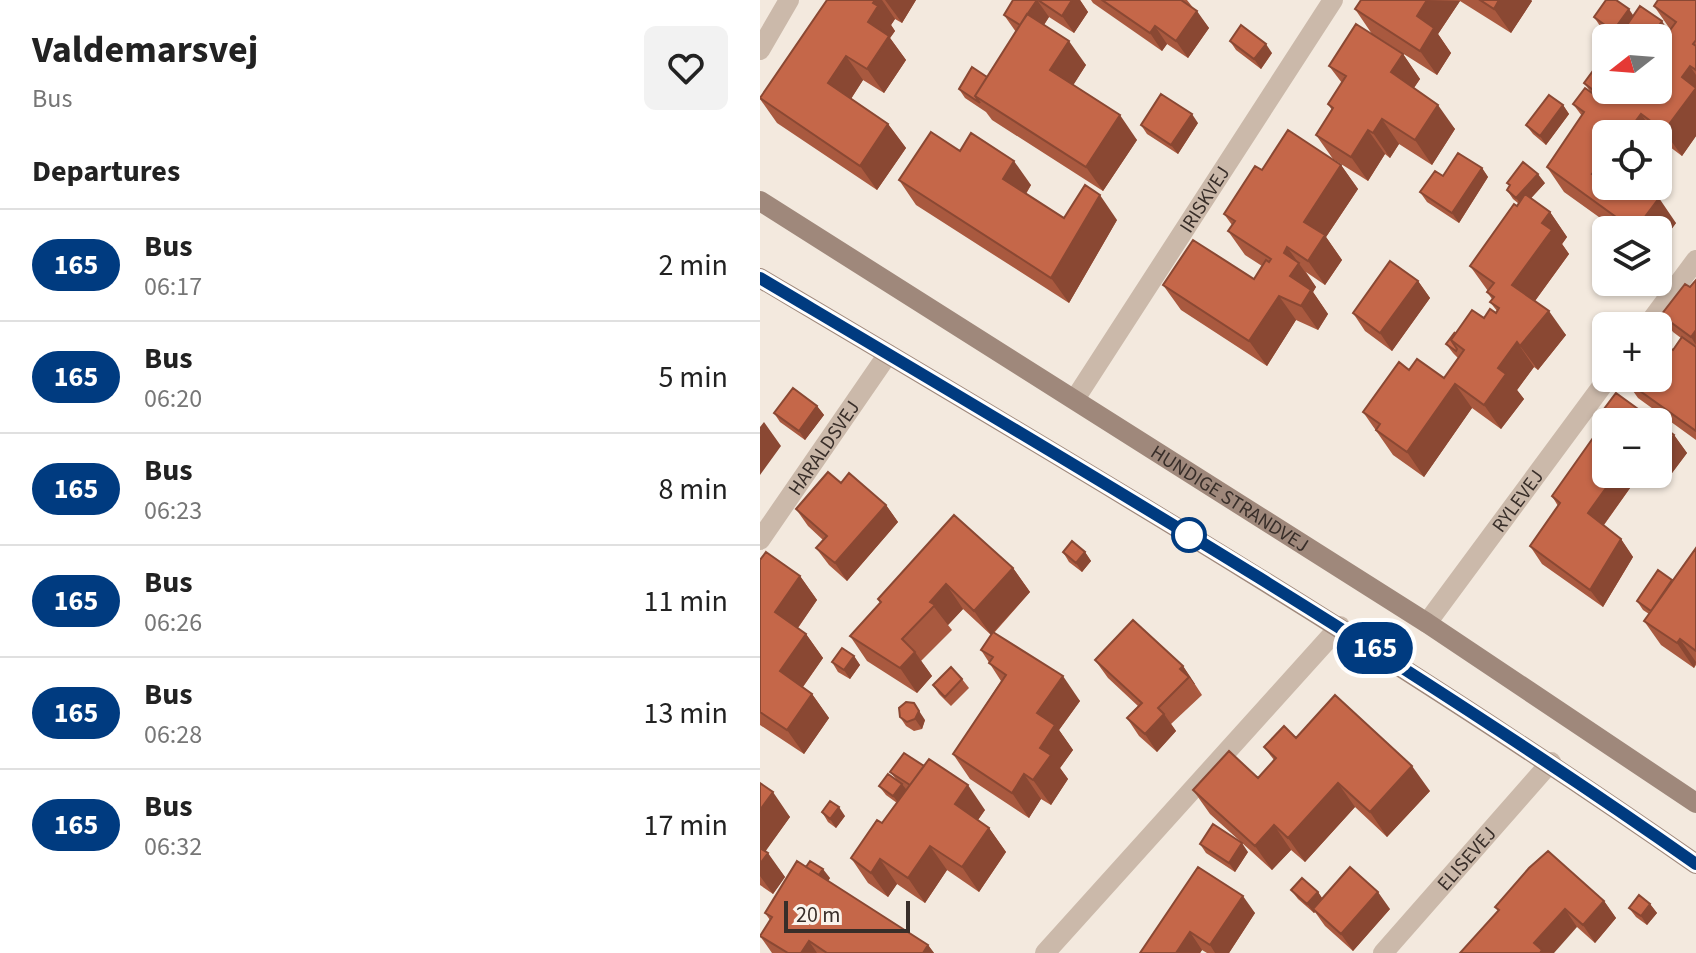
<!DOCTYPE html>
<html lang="en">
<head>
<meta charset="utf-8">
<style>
  body { margin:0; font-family:"Source Sans 3",sans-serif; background:#f2f2f2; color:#222; height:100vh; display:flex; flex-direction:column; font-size:30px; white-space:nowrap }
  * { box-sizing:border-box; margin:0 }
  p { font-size:26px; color:#767676 }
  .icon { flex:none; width:44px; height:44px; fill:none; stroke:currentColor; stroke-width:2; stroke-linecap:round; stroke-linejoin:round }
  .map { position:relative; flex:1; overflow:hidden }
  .panel { display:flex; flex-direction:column; background:#fff; width:760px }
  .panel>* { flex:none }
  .badge { padding:0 16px; border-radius:26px; font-size:28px; line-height:52px }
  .needle { width:52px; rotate:253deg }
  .tools { position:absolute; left:832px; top:24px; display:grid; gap:16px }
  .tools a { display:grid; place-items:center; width:80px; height:80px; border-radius:12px; background:#fff; box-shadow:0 2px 6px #0004; font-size:40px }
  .scale { position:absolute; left:24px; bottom:20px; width:126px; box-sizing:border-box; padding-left:8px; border:4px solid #382e29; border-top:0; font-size:22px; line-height:28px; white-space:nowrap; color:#382e29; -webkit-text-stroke:6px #faf3eb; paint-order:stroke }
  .map>.badge { position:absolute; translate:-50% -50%; box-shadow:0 0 0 4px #fff }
  h2 { padding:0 32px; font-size:30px; line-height:72px }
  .round { display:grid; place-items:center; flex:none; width:84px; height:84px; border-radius:12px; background:#f2f2f2 }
  .overview { display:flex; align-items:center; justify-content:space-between; height:136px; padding:0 32px }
  h1 { font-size:38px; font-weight:700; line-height:60px }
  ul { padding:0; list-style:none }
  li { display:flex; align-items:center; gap:24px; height:112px; padding:0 32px; border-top:2px solid #e0e0e0 }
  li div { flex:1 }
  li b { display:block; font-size:30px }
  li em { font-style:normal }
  li .badge { min-width:88px; font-weight:700; text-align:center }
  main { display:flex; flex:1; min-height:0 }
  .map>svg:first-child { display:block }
</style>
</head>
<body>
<main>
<section class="panel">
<div class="overview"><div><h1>Valdemarsvej</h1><p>Bus</p></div><a class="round"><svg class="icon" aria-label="heart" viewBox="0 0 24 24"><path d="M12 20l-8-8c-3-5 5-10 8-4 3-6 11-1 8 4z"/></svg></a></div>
<h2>Departures</h2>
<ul>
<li><span class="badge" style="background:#003b80;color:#fff">165</span><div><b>Bus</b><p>06:17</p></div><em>2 min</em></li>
<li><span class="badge" style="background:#003b80;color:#fff">165</span><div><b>Bus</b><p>06:20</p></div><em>5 min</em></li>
<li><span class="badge" style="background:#003b80;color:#fff">165</span><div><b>Bus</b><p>06:23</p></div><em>8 min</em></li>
<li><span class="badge" style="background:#003b80;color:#fff">165</span><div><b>Bus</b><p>06:26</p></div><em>11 min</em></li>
<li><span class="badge" style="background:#003b80;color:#fff">165</span><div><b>Bus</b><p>06:28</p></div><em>13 min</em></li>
<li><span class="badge" style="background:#003b80;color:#fff">165</span><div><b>Bus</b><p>06:32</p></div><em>17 min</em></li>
</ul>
</section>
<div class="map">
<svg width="936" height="953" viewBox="0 0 936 953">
  <rect width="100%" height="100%" fill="#f3e9de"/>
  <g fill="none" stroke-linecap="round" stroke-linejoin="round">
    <g stroke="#cbb9aa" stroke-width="20">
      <path d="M0,50l29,-50"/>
      <path d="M887,326l49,-66"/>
      <path id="s1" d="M315,399l258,-399"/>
      <path id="s2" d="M0,540l128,-186"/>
      <path id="s3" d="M667,623l181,-245"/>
      <path d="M285,953l295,-327"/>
      <path id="s4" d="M623,953l168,-191"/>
    </g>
    <g stroke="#9f887b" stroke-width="20">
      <path id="s5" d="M0,201l667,422 269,180"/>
      <path d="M0,278c317,188 634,375 936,586"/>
    </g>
  </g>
  <path fill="#a9593f" d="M67,0h89l-14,23 -7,-4 -4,6 4,6 -5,7 16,22 -22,33 -21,-13 -12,19 37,25 18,24 -29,42 -100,-67 -17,-24z
    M253,0h67l8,12 -14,21 -25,-16 -5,8 42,40 -13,20 64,55 -34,51 -111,-71 -6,-8 -21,-14 -6,-9 28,-12 29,-45 -12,-17z
    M331,0h96l22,28 -21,30 -21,-14 -5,7 -69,-48z
    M601,0h170l1,1 -21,32 -51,-32 -22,33 13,19 -14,22 -65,-41 -17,-25z
    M936,0v136l-14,20 -24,-18v-4h-52v52h12l-3,4 4,3 57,30 -18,24v-17h-41l-53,-38 -17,-25 35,-51 -9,-12 17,-13 -6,-8 22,7h52l-35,-52 8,-8 -2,-3 -8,11h-5l-16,-12 -6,-9 39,-1 35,14 -9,13 1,1 10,-15 -16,-23z
    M470,41l42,12 -11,16 -25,-19z
    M643,54l17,25 -6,9 41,41 -23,36 -33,-21 -9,14 -5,-4 -17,27 -35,-22 -17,-24 16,-25 -4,-6 14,-21 -13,-17z
    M803,105l6,9 -23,31 -13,-11 -7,-9z
    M438,123l-20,31 -31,-20 -6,-9z
    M200,151l71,34 -5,9 38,24 53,2 -48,83 -153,-98 -17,-25z
    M581,165l17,24 -32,48 16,23 -17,25 -19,-13 10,15 -3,5 15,22 -10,16 -22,-10 -29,46 -86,-56 -18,-25 91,-6 8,-13 -17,-11 -17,-24 4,-6 -8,-11 38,-44z
    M722,168l6,9 -29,46 -32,-21 -7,-10 23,-16z
    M747,183h38l-14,15 19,14 17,25 -5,7 7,10 -34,47 31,34 -28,35 -4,-3 -17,23 7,9 -23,30 -29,-21 -48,69 -31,-22 -30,-43 46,-42 35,8 14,-20 -5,-5 -7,-9 38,-26 13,-7 -7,-9 2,-3 -5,-7 1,-1 -18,-25 49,-62 -6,-5 -6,-9 3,-4z
    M936,280v160l-58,-42 -12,-17 32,-3 23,-40 -8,-6 -12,-17 29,-28z
    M658,281l12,17 -38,53 -27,-20 -12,-18z
    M57,406l7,9 -19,25 -25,-18 -6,-9z
    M898,423l16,12 13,18 -18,24 -11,-8z
    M880,474l-36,51 17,14 12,18 -30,50 -61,-43 -12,-18 28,-40 -6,-10z
    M81,483l45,22 12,17 -51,59 -18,-16 -13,-17 7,-8 -15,-14 -12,-17z
    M936,548v117l-2,3 -33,-23 -17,-24 5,-7 -6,-4 -6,-9 36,-20z
    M303,552h22l6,9 -9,11 -13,-10z
    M0,560l40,16 17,24 -19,28 8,6 17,24 -20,29 9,7 17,24 -25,36 -44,-29z
    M253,568l17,24 -36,41 86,68 -21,29 14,20 -13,18 8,11 -17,26 -10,-6 -12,19 -59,-39 -17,-25 48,-73 -20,-31 10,-15 -28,-26 -15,16 4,5 -31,31 11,15 -15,17 -50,-32 -17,-25 30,-33 -2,-4z
    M94,656l6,9 -10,14 -12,-7 -6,-10z
    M335,660l88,6 19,29 -31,29 5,7 -19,21 -18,-16 -12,-18 11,-12 -30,-28z
    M202,679l7,9 -18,18 -12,-12 -6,-9z
    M140,717l25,3 -3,9 -8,2 -8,-5z
    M536,738l134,53 -43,46 -32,-30 -50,55 -14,-12 -19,20 -62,-56 -17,-24 65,-12 16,-18 -10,-13z
    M130,772l95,38 -7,10 11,8 17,24 -27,40 -32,-22 -22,33 -28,-19 -9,13 -20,-14 -17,-25 31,-35 15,-20 -11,-8 -7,-9 17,-7z
    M0,783l30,34 -25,34 20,26 -12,17 -13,-9z
    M62,812l23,4 -9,12 -8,-6z
    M440,844l48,8 -13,20 -29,-19z
    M46,867l24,11 -2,3 100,64 6,8h-162l-12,-17 10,-16 -5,-7z
    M438,867l57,46 -26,40h-22l-5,-3 -2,3h-60z
    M531,890l27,2 4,6 68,11 -37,42 -28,-25 -10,-14 -1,1 -16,-14z
    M844,901l12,17 -21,25 -18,-16 -79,-16 -3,-4z
    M890,904l7,9 -10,12 -11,-8 -7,-9z"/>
  <path fill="#8a4833" d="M115,0h7l13,19 -4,6 4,6 -5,7 16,22 -22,33 -17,-24 1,-47 5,-19z
    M125,0h31l-14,23z
    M277,0l12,17 -17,26 -12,-18z
    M312,0h8l8,12 -14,21 -12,-17z
    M667,0l33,1 -22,33 13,19 -14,22 -17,-24 -3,-35z
    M739,0h32l1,1 -21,32 -17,-24z
    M869,9l6,9 -8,7 2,2 -8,11h-3l-5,-7z
    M437,11l12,17 -21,30 -12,-17z
    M902,21l6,9 -10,14v-6h-8z
    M395,26l12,18 -5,7 -12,-18z
    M309,41l17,24 -19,30 -17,-25z
    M506,44l6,9 -11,16 -7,-10z
    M643,54l17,25 -12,17 -17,-24z
    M86,56l17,24 -18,28 -17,-25z
    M930,66l6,9v61l-14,20 -18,-25 18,-54z
    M678,105l17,24 -23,36 -17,-25z
    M803,105l6,9 -23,31 -6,-9z
    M432,114l6,9 -20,31 -7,-9z
    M881,114l14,20h-29z
    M360,115l17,25 -34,51 -17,-24z
    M622,119l17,25 -9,14 -17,-25z
    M128,124l18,24 -29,42 -17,-24z
    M608,130l17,24 -17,27 -17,-24z
    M843,159l3,5v22h12l-9,12 -17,-24z
    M254,161l17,24 -11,18 -17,-24z
    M581,165l17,24 -32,48 16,23 -17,25 -17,-24 -4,-39z
    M722,168l6,9 -29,46 -7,-10z
    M778,174l7,9 -22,24 -7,-9z
    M340,195l17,25 -48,83 -18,-25z
    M899,198l17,25 -18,24v-17h-23z
    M790,212l17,25 -5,7 7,10 -40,55 -17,-24 30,-62z
    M527,247l29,40 -3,5 15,22 -10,16 -17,-24 -11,-30 -6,-23z
    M658,281l12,17 -38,53 -12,-18z
    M519,296l17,24 -29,46 -18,-25z
    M789,311l17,24 -28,35 -18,-24z
    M936,330v15l-5,-8z
    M757,342l17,25 -17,23 7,9 -23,30 -17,-24 14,-37z
    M695,384l17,24 -48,69 -17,-25z
    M57,406l7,9 -19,25 -6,-9z
    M4,422l17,24 -21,29v-48z
    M914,435l13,18 -18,24 -11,-16v-3z
    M856,474h24l-40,56 -12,-17z
    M126,505l12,17 -51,59 -12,-18z
    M861,539l12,18 -30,50 -13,-17z
    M325,552l6,9 -9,11 -6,-9z
    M253,568l17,24 -39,43 -17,-24z
    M40,576l17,24 -25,36 -17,-24z
    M186,584l17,25 -15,16 -18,-23z
    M46,634l17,24 -26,37 -17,-24z
    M920,639l16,23 -2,6 -17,-25z
    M155,652l17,24 -15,17 -17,-25z
    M94,656l6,9 -10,14 -6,-9z
    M423,666l12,18h-1l-5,-7 -9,-8z
    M303,676l17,25 -21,29 14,20 -13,18 8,11 -17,26 -18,-25 7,-32 -3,-35z
    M52,694l17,24 -25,36 -17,-24z
    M154,703l11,17 -3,9 -7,-10z
    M404,714l12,17 -19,21 -12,-18z
    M652,766l18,25 -43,46 -17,-25z
    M264,774l17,25 -12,19 -17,-25z
    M578,783l17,24 -50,55 -17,-24z
    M142,784l7,9 -9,12 -7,-9z
    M208,785l17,25 -13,18 -17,-24z
    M13,792l17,25 -30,42v-49z
    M79,807l6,9 -9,12 -6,-9z
    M514,825l17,25 -19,20 -17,-24z
    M229,828l17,24 -27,40 -17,-25z
    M482,843l6,9 -13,20 -6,-9z
    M170,846l17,24 -22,33 -17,-25z
    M8,853l17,24 -12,17 -13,-18v-12z
    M120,859l17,25 -9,13 -17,-24z
    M63,869l7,9 -5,8 -7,-9z
    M558,892l6,9 -11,8 2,3 -1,1 -7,-9z
    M618,892l12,17 -37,42 -12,-17z
    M483,896l12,17 -26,40h-14l-5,-8z
    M844,901l12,17 -21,25 -12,-18z
    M890,904l7,9 -10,12 -6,-9z
    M805,909l12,18 -23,26h-14l-6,-10z
    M430,932l12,18 -2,3h-24z
    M49,941l8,12h-16z
    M168,945l6,8h-11z"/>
  <path fill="#c56749" stroke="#8a4833" stroke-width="2" d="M67,0h48l-2,3 5,3 -10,16 21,14 -22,33 -21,-13 -18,27 60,41 -28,42 -100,-68z
    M253,0h24l-17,25 -16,-10z
    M278,0h34l-10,16z
    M342,0h79l16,11 -21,30 -21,-15 -5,7z
    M601,0h66l-10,16 17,12 -14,23 -65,-42z
    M720,0h19l-5,9z
    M846,0h10l13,9 -16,22 -19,-14z
    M898,0h38v40l-3,4 3,2v24l-6,-4 -8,11 14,11 -32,43 -23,-17 -15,20h-20v28l-3,-3 -11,15 14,10v2h3l10,7 5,-7h17l18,12 -24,32h-1l-87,-63 37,-55 -11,-8 12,-16 10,7 11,-15v10h52v-48l2,2 16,-22 -22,-16z
    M880,6l22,15 -11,16 -6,-4 -3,3 -15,-11z
    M267,14l42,27 -19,29 70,45 -34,52 -111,-71z
    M596,24l47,30 -12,18 47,33 -23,35 -33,-21 -9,14 -5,-3 -17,27 -35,-22 17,-27 -5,-4 18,-28 -17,-10z
    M481,25l25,19 -12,15 -24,-18z
    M869,29l12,9h-18z
    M885,33l7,5h-11z
    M838,64l8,6v10l-9,13 -13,-10z
    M212,67l15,10 -12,19 5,7 -21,-14z
    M401,94l31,20 -21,31 -30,-20z
    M789,95l14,10 -23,31 -14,-11z
    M528,130l53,35 -37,57 21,13 -17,26 -21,-14 -3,6 15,10 -9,13 21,14 -10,16 -22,-10 -30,45 -86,-56 30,-45 61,39 12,-19 3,2 2,-3 -43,-28 7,-10 -11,-7 31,-48 7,4z
    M171,132l29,19 11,-18 43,28 -11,18 61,39 21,-33 15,10 -49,83 -152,-98z
    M698,153l24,15 -30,45 -32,-21 15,-21 8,5z
    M763,162l15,12 -22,24 -9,-8 3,-5 -3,-2z
    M765,194l25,18 -8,11 10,7 -40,55 37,26 -29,35 -3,-4 -19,26 8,6 -22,31 -29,-21 -48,68 -31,-22 4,-6 -17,-12 36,-50 10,8 8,-11 27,19 20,-28 -13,-10 21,-30 12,8 6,-9 6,4 3,-5 -9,-6 4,-5 -7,-5 7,-9 -24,-17 44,-62 3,2z
    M630,261l28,20 -38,52 -27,-20z
    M936,280v50l-5,7 -30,-22 24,-31 5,3z
    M695,332l-4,8 6,9 -1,2 -10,-7z
    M922,337l14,10v84l-70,-50 2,-3h30v-17l10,-14 5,3z
    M33,388l24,18 -18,25 -25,-18z
    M856,393l40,29h-50v1l-8,-6z
    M898,423l16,12 -16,23z
    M840,428l6,4v42h10l-28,39 33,26 -31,51 -60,-44 30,-43 -8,-7z
    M68,472l13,11 8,-10 37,32 -51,58 -19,-15 11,-12 -31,-27z
    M194,515l59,53 -39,43 -28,-27 -16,18 5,3 -33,34 13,13 -15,16 -50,-32 31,-34 -3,-3z
    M312,541l13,11 -9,11 -13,-11z
    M936,548v103l-16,-12 -3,4 -33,-22z
    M6,552l34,24 -25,36 31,22 -26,37 32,23 -25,36 -27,-18v-152z
    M898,570l14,10 -21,31 -14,-10z
    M373,620l50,46 -3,3 9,8 -31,31 6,6 -19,20 -18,-16 15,-15 -47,-43z
    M233,632l70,44 -26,37 18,12 -15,23 11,7 -18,25 -9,-6 -12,19 -59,-39 53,-79 -17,-12 4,-6 -12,-7z
    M82,648l12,8 -10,14 -12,-8z
    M191,667l11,12 -17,18 -12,-12z
    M575,695l77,71 -42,46 -32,-29 -50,55 -14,-13 -19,21 -62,-56 36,-39 29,27 18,-20 -12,-11 20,-21 12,12z
    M146,702l8,1 5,8 -4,8 -8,3 -7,-5 -1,-9z
    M144,753l20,13 -14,19 -20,-13z
    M169,759l39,26 -13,19 34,24 -27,39 -32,-21 -22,32 -28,-19 -9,14 -20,-15 26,-38 5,3z
    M128,774l14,10 -9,12 -14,-10z
    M0,783l13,9 -13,18z
    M70,801l9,6 -9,12 -8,-7z
    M453,824l29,19 -13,20 -29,-19z
    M0,848l8,5 -8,11z
    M788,851l56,50 -21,24 -18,-16 -31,34 8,7 -2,3h-80l39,-43 -4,-3 34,-39z
    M37,861l131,84 -5,8h-96l-18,-12 -8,12h-13l-28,-17 12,-19 -7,-4z
    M50,861l13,8 -4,6 -13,-8z
    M438,867l45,29 -33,49 -20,-13 -14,21h-36z
    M590,867l28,25 -37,42 -28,-25z
    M542,878l16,14 -11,12 -16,-14z
    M879,895l11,9 -9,12 -12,-8z"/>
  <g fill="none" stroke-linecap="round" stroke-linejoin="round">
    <defs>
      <path id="line" d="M0,278c317,188 634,374 936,586"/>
    </defs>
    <use href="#line" stroke="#fff" stroke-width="18"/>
    <use href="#line" stroke="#003b80" stroke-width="12"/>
  </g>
  <circle fill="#fff" stroke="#003b80" stroke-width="4" cx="429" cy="535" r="16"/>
  <g text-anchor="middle" stroke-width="8" stroke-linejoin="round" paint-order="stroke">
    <g font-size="20" fill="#382e29" stroke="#faf3eb">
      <text dy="7" stroke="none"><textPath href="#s1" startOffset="238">IRISKVEJ</textPath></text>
      <text dy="7" stroke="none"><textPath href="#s2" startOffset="112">HARALDSVEJ</textPath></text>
      <text dy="7" stroke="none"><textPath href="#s5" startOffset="556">HUNDIGE STRANDVEJ</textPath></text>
      <text dy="7" stroke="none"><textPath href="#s3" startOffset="152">RYLEVEJ</textPath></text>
      <text dy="7" stroke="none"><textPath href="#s4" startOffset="126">ELISEVEJ</textPath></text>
    </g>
  </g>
</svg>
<div class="tools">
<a><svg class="needle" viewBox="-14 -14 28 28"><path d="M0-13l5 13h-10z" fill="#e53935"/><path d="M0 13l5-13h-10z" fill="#767676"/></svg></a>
<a><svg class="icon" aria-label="locate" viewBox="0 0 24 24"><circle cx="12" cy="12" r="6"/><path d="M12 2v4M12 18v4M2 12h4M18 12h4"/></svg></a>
<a><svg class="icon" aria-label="layers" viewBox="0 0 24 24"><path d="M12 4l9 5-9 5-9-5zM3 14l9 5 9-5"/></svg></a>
<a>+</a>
<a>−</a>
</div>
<div class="scale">20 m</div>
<b class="badge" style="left:615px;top:648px;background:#003b80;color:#fff">165</b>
</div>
</main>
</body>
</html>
